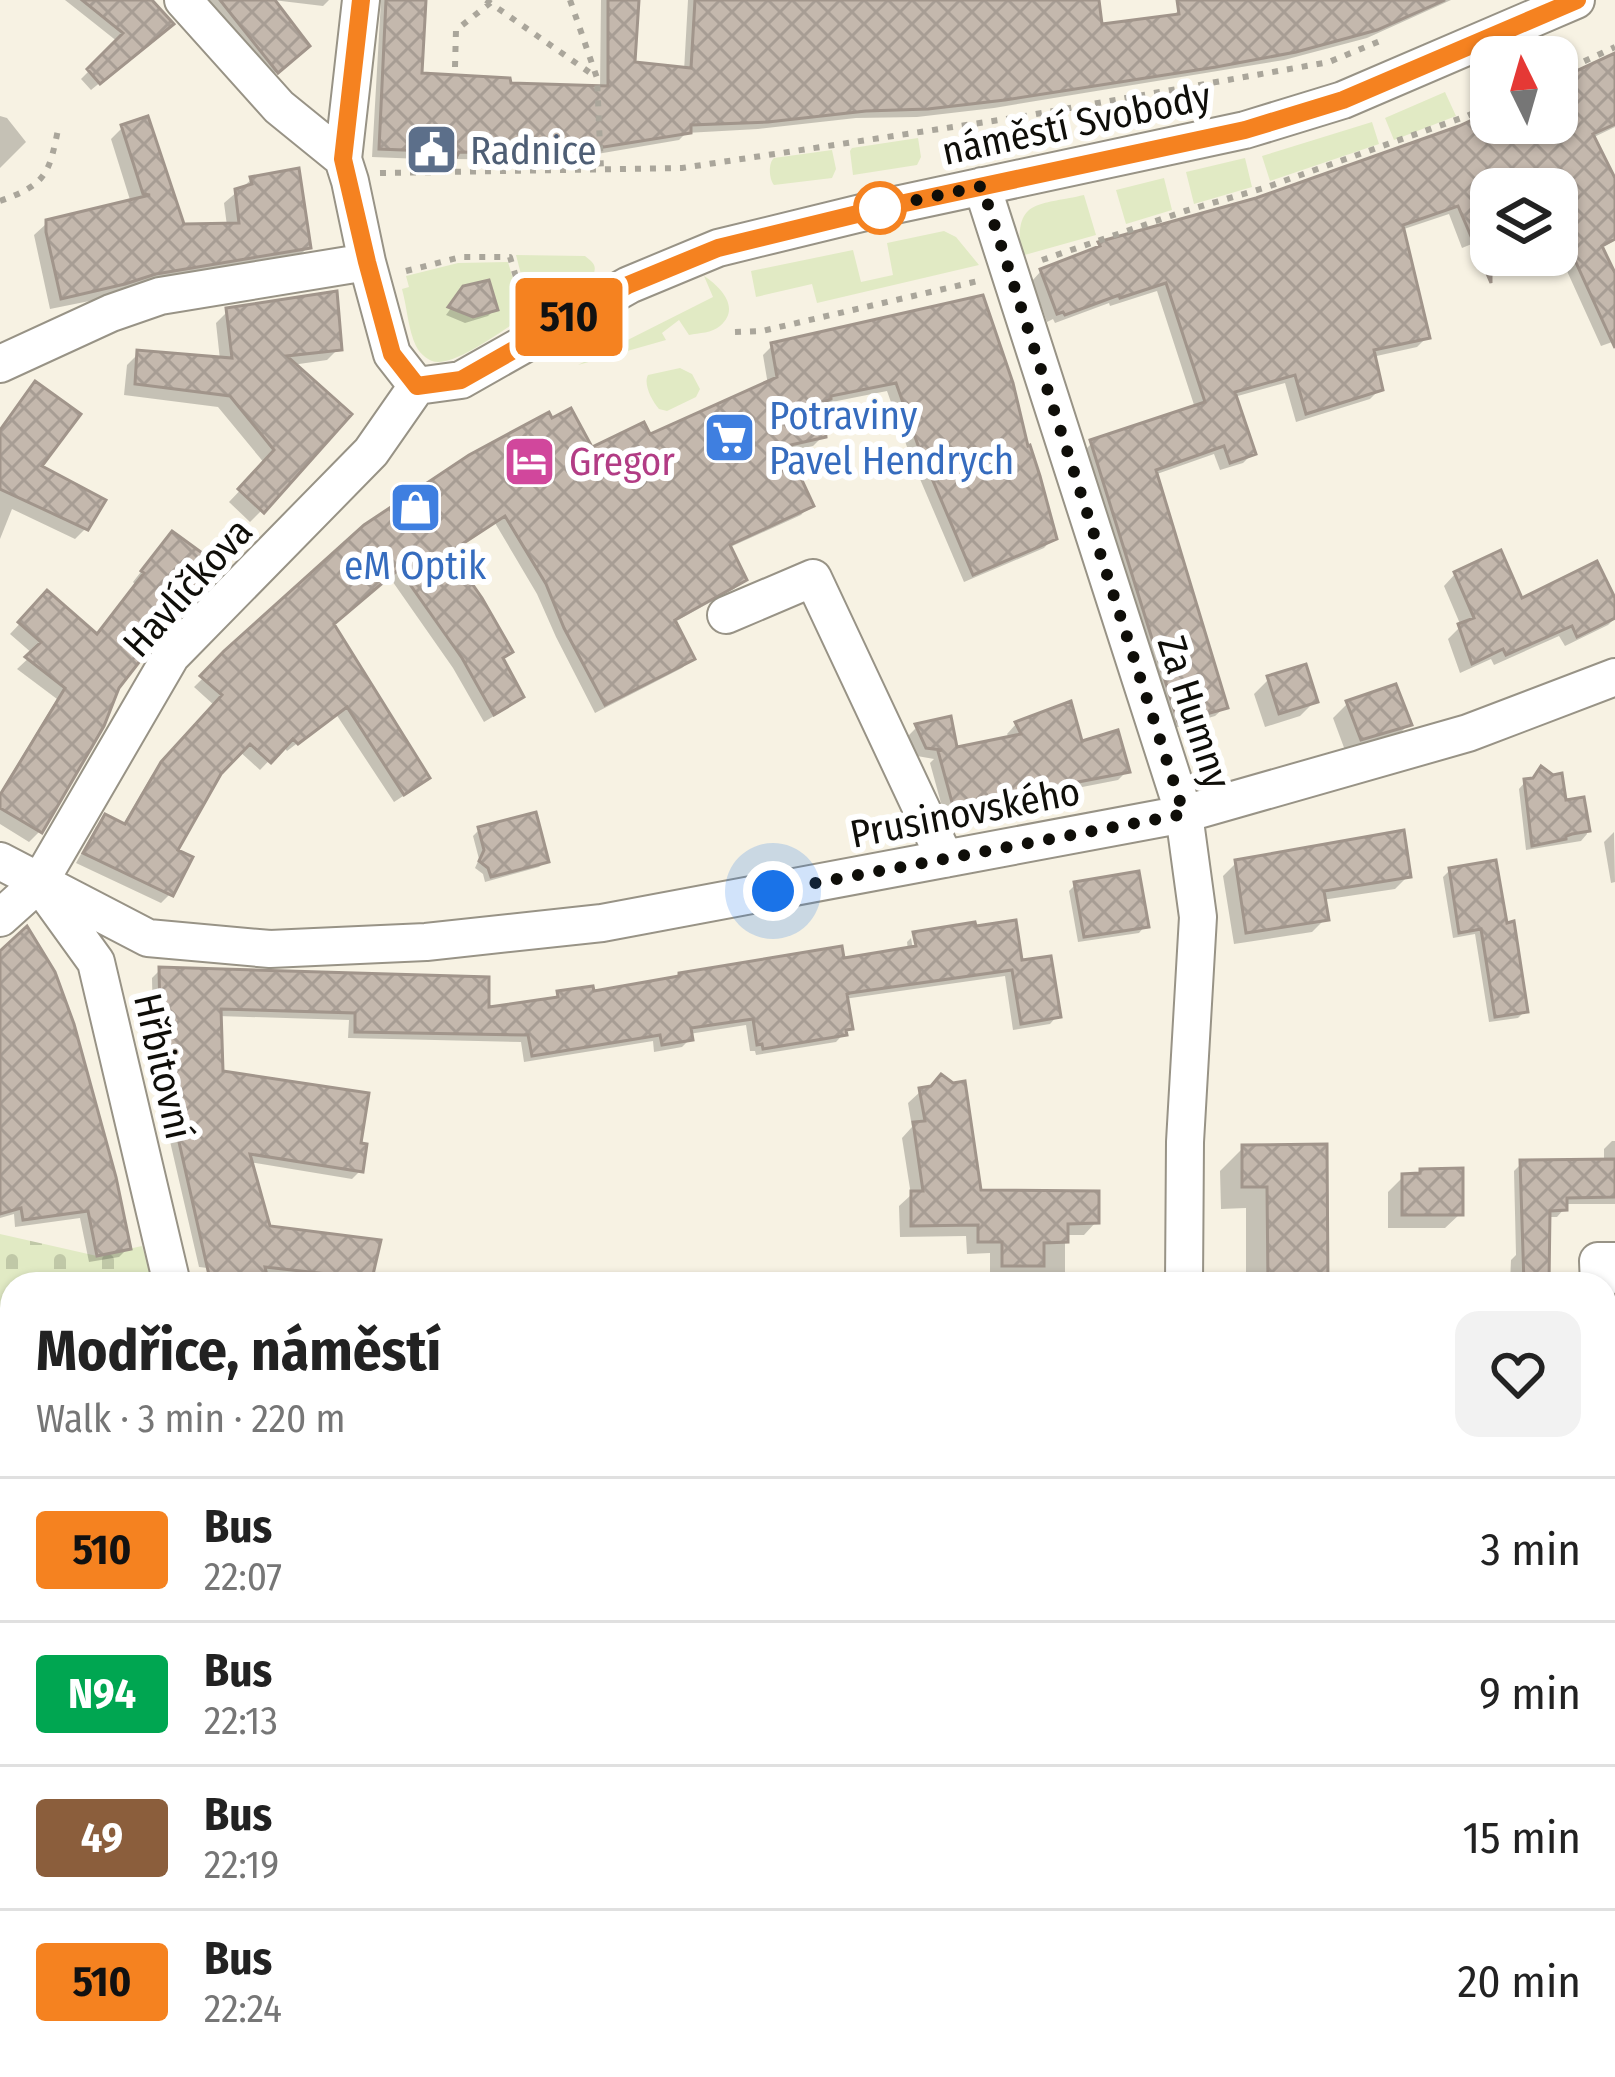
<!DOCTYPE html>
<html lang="en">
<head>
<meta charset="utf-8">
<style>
  body { margin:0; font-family:"Fira Sans Condensed",sans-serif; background:#f2f2f2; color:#222; height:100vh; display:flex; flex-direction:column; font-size:45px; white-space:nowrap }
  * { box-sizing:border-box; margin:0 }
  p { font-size:39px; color:#767676 }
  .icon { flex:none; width:66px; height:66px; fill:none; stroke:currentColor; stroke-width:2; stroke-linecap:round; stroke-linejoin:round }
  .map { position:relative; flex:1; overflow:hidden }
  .details { position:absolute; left:0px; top:1272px; width:1617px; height:807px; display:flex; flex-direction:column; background:#fff; border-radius:36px 36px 0 0; box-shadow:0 3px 9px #0004 }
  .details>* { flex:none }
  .badge { padding:0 24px; border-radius:9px; font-size:42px; line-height:78px }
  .needle { width:78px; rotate:355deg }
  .buttons { position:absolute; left:1470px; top:36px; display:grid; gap:24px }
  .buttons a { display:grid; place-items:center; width:108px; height:108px; border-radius:24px; background:#fff; box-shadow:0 3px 9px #0004; font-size:60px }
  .you { position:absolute; width:60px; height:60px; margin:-30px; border:9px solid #fff; border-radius:50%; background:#1a73e8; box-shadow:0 0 0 18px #1a73e833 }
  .map>.badge { position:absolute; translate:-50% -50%; box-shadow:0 0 0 6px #fff }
  .round { display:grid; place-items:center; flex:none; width:126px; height:126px; border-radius:24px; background:#f2f2f2 }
  .head { display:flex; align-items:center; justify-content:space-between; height:204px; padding:0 36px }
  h1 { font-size:57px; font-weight:700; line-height:90px }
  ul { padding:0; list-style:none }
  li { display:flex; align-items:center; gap:36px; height:144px; padding:0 36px; border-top:3px solid #e0e0e0 }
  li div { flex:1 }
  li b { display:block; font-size:45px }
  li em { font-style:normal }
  li .badge { min-width:132px; font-weight:700; text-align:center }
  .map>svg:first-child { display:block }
</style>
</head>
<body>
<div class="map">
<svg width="1615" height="2077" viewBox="0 0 1615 2077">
  <defs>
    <pattern id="cemetery-stones" width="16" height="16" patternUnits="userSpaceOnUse" patternTransform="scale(3)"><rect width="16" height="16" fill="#e1eac4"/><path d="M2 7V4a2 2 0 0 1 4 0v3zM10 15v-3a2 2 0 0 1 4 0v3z" fill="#c0c8a7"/></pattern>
    <pattern id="building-cross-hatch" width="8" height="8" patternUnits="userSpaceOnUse" patternTransform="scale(3)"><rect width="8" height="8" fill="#c4b8ad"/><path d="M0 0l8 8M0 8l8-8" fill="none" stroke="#a79d94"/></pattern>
  </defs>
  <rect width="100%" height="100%" fill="#f7f2e3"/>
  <path fill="#e1eac4" d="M1445,92l11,24 -62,24 -9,-22z
    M1372,122l7,22 -109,37 -8,-25z
    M918,138l3,19 -4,8 -64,10 -3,-24 2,-3z
    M832,150l4,19 -4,9 -58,7c-5,-6 -6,-22 0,-27z
    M1245,158l7,29 -58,17 -8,-32z
    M1164,178l8,32 -46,14 -10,-34z
    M1084,195l12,40 -75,21c-7,-58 16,-50 63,-61z
    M944,231l12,6 23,28 -162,38 -5,-19 -56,13 -5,-26 102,-21 8,32 32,-7 -6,-32z
    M516,255l69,1c6,5 12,8 9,17 -4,13 -50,33 -63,40z
    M508,262l16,55c-20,12 -63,45 -86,45 -9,0 -18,-8 -22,-16 -8,-17 -9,-39 -14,-57l7,-2 -3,-11 52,-13z
    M704,276c17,11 37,32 16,50 -8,7 -21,7 -31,9l-10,-15 -17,13 4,7 -88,25 135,-68z
    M680,368l12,6 8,15 -4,8 -29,14 -8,-2c-7,-8 -16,-25 -11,-34z"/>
  <path fill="url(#cemetery-stones)" d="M0,1234l97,22 45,-10 12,38h-142v83l-12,-2z"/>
  <path fill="#0003" d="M65,0h82l16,31 -72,59 -10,-11 37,-37z
    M208,0h64l26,53 -23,20z
    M273,0h56l-6,6z
    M381,0h42l-4,76 89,10 92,3 1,-89h35l-4,65 52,6 4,-71h409l2,27 72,-9 8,-8 60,-10h212l-84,38 -83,22 -290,48 -77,9 -61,1 -98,11 -72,4 -7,7 -117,20 -112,-1 -6,7 -23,-1v-6l-49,-2z
    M1615,56v71l-23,11 23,47v55l-15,9 15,32v60l-14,5 -44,-97v-60h-66v47l-29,12 -13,-34 -48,16 26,107 -10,10 -45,10 8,32 -10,10 -74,23 -11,-39 -51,14 19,56 -10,10 -23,7 -6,-16 -60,21 71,232 -10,9 -47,14 -86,-277 10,-10 103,-35 -38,-117 -47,15 -1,-3 -54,20 -2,-4 -6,3 -15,-41 9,-10 52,-19 7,-7 157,-44 203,-73 31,-14v9h66v-40z
    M0,116l7,2 19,24 -26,26z
    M123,127l59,100 45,-1 -3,-23 28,-24 56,68 -12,12 -246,50 -16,-74 12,-11 85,-21 -20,-64z
    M465,289l30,20 -7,7 -23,7 -19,-8z
    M981,299l72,239 -9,10 -80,34 -53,-124 -24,-67 -65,13 1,32 -10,10 -28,6 25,53 -9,10 -73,33 15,31 -9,10 -61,34 19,36 -10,9 -87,45 -39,-76 -19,-43 -42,-71 -48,31 74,143 -10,9 -27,16 -31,-54 -65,-93 -57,49 95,154 -9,9 -23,15 -58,-88 -49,37 -4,-5 -23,24 -21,-19 -20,21 -45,79 -4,43 -9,9 -85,-40 20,-36 10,-9 16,8 30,-51 63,-69 -21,-19 85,-84 311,-152 58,-13 120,-53 -5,-30 9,-9z
    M228,311l111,37 -12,12 -35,5 -30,145 -12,12 -21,-20 36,-38 -47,-57 -94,-12 3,-30 12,-12 81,7 -4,-37z
    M35,385l3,82 48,61 -11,11 -63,-30 -12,30v-109z
    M162,545l-61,180 -62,107 -10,10 -29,-18v-31l57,-94 -40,-30 16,-15 -23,-20 37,-39 49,42 40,-52 -3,-3z
    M1455,574l66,28 94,2v14l-7,7 -43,21 -6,-10 -65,29 -3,-6 -31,14 -12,-34 13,-13 -17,-40z
    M1269,679l46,22 -15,15 -35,11 -11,-33z
    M1348,703l61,21 -15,15 -48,14 -13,-35z
    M1016,724l64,20 47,27 -9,9 -174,34 -14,-51 4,-4 -17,-3 -9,-20 9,-9 38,23 55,-11 -3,-5z
    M1532,781l32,23 18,-3 5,33 -6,7 -55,9 -7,-61 6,-7z
    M480,829l66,32 -7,6 -54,15 -2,-8 -8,-6 4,-9 -6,-23z
    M1614,832l1,50 -4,1 -7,-41z
    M1236,863l172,13 -13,13 -73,11 3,19 -13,13 -78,12 -11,-68z
    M1450,870l75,141 -7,7 -29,4 -14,-88 -22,4 -10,-61z
    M1075,885l70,41 -6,7 -61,9 -9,-51z
    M915,934l105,30 37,52 -7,8 -37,6 -8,-54 -161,23 5,29 -13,14 -80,13 -1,-4h-5l-4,-26 -57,9 1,5 -8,8 -28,5 -1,-11 -129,21 -3,-20 -173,-4 1,-18 -131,-4 2,57 140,98 -8,8 -103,-17 19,66 101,50 -6,6h-17l-147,-17 -45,-195 -2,-94 8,-8 326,41 66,-10 7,-7 32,1 317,-45 -1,-8 4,-4 4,23 2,-24h-4z
    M0,955l128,293 -9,9 -30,5 -9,-44 -65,9 -1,-13 -14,4z
    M921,1091l58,102 117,29 -12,13h-19v49h-41v-7h-34v-24l-23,1 -1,-18 -66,1 -1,-31 12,-11 -9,-57 10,-11 -4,-24z
    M1612,1141h3v63h-51v5l-7,8h-11v67h-36l1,-24 5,-5 -2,-84 8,-8 82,-1v-13z
    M1324,1147l2,137h-80v-76l-25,1 -1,-38 23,-23z
    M1403,1177l57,37 -15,14h-57v-36z
    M1605,1794h10v54l-10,2z
    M0,1906l12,1v40l-12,-1z
    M1605,1960h10v43h-10z"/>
  <path fill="url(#building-cross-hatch)" stroke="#a1958b" stroke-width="3" d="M82,0h70l22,24 -74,60 -13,-15 36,-36z
    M220,0h55l35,46 -32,27z
    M386,0h40l-4,73 88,5 1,5 97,3v-86h31l-4,62 56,6 4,-68h404l3,24 77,-10 -2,-14h268l-68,30 -81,22 -80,15 -211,33 -77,9 -62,2 -98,11 -77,3v8l-106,17 -77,1v2l-49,-1 -3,6 -28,-1v-6l-49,-2z
    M1615,53v71l-22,10 22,44v61l-13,7 13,27v75l-58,-127v-32h-66v94l-33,-77 -55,19 27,113 -56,12 9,40 -77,24 -11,-39 -60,17 21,62 -26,9 -6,-17 -68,24 72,238 -50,14 -88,-282 115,-38 -39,-119 -46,15 -1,-3 -54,20 -2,-3 -6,2 -17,-45 60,-23 -2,-4 158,-44 203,-72 32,-15v12h66v-43z
    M148,116l36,108 55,-1 -4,-34 17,-5 -2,-7 49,-9 12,80 -155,26 -31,10 -64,15 -15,-67v-12l104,-25 -7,-1 -22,-69z
    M489,280l9,30 -25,7 -25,-10 15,-21z
    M337,291l5,59 -55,6 65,58 -88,99 -26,-24 36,-39 -44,-54 -95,-12 2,-34 95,8 -6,-50z
    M983,295l30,88 15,63 2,-1 10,31 17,63 -84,36 -54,-127 -23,-65 -65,13v3l-8,3 3,35 -40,9 28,60 -84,39 17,35 -72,40 20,39 -90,46 -41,-77 -18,-44 -41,-68 -55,36 32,46 31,54 -10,6 21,39 -30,18 -32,-57 -63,-89 -65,55 96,154 -26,17 -57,-88 -49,37 -5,-5 -22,24 -21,-19 -29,30 -43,76 15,7 -20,39 -90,-43 22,-39 20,10 36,-62 61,-67 -22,-19 24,-25 140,-126 105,-70 80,-43 3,6 19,-10 21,39 52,-25 6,12 127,-57 -6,-34z
    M35,381l46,33 -39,52 64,34 -18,30 -88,-41v-59z
    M172,531l44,32 -97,125 -15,38 -62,107 -42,-25v-13l65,-107 -40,-31 16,-15 -23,-20 29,-32 50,44 47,-61 -3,-2z
    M1501,550l21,48 75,-37 18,37v20l-38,19 -5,-11 -66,29 -3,-6 -31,15 -14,-40 16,-6 -20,-46z
    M1306,664l12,38 -39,12 -12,-38z
    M1396,684l16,41 -51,15 -15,-39z
    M1071,701l11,40 36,-11 12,42 -177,34 -15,-55 4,-1 -16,-2 -11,-24 36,-8 6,31 64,-13 -6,-12z
    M1541,766l12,9 9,-2 4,27 18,-3 6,34 -18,3 -6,2v3l-34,7 -8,-67 9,-1z
    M536,812l13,50 -58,15 -3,-9 -9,-7 5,-11 -6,-23z
    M1404,830l7,47 -87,14 5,29 -83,13 -11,-73z
    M1496,860l11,63 7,-2 14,91 -33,5 -14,-88 -22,4 -10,-65z
    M1139,871l10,56 -65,10 -10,-55z
    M1016,920l6,40 29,-4 10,61 -40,7 -9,-54 -162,23 -3,1 6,35 -7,1 1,5 -84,14 -1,-5 -5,1 -4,-26 -62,9 2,12 -31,5 -2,-10 -128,21 -4,-21 -173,-3v-19l-134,-4 2,62 146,22 -8,50 6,1 -4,28 -113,-18 20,72 111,14 -9,39 -107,-12 4,17h-58l-50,-222 -2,-95 330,10v30l69,-10 -1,-6 36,-5 1,5 85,-15v-3l163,-27 2,12 72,-12 -3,-14 62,-10 1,4z
    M27,926l28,46 19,52 42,153 15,72 -34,7 -9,-45 -65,9 -2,-12 -21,6v-263z
    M941,1074l12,9 12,-2 16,109 118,1v32l-31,1v18l-24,1v23h-42v-24h-24v-17l-67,1v-35h12l-10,-69 12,-1 -6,-33 12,-2z
    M1327,1144l1,140h-60l-1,-97h-25v-42z
    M1615,1159v38l-48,1v12l-17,1 -1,73h-25l-4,-124z
    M1463,1168v47h-61v-41l18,-1v-4z"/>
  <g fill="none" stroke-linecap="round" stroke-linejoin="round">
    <defs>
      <path id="minor" d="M183,0l96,107 64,52
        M361,0l-18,159 7,22 17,81 25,92 25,32
        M982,186l202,628 14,103 -13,225 -1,142
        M0,364l111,-51 49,-17 207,-34
        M417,386l44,-6 168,-95 89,-37 168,-41 359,-77 98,-30 233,-100
        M726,615l87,-37 132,281
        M0,861l148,77 122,11 156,-7 176,-19 582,-109 284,-81 147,-56
        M44,890l52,72 76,322
        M0,918l39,-35 132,-227 200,-204 46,-66
        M1599,1284l-1,-23h17
        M1605,1738l10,1"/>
      <path id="major" d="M1605,2065h10
        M35,2077l238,-4 468,1 681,-7"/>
    </defs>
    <use href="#minor" stroke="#989386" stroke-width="40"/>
    <use href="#major" stroke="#d4d4d3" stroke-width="50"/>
    <path stroke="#aaa69b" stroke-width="6" stroke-dasharray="6 9" stroke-linecap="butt" d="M486,0l110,77
      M570,0l27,78 4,91
      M455,67l1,-37 38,-30
      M1557,74l58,-27
      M380,173l302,-5 337,-51 310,-55 51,-21
      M0,201c48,-17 49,-28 59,-76
      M1042,260l143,-49 79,-23 203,-72 24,-11
      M406,271l55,-14h49l14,47
      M735,332l27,-1 216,-50"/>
    <use href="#minor" stroke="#fff" stroke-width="36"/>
    <use href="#major" stroke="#f6b2b2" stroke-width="45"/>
  </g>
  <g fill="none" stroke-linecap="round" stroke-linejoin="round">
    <defs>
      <path id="line" d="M361,0l-18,159 24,103 25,92 25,32 44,-6 167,-95 90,-37 168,-41 359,-77 98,-30 234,-100"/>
    </defs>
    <use href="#line" stroke="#fff" stroke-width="27"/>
    <use href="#line" stroke="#f58220" stroke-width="18"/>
    <path stroke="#0f0e09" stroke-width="12" stroke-dasharray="0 21.6" d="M773,891l411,-77 -202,-628 -102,22"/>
  </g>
  <defs>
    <symbol id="civic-square" viewBox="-11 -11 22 22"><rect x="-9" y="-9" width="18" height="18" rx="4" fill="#5c6f8a" stroke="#fff"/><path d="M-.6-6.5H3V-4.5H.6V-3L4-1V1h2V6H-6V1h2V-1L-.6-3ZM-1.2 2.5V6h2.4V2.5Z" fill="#fff"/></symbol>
    <symbol id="supermarket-square" viewBox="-11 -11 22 22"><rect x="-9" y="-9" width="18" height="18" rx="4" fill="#3f7fe0" stroke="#fff"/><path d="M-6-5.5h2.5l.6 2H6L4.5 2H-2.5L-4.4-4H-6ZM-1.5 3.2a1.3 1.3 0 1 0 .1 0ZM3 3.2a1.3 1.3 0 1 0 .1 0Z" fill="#fff"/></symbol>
    <symbol id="hotel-square" viewBox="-11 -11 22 22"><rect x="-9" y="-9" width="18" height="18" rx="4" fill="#d1479c" stroke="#fff"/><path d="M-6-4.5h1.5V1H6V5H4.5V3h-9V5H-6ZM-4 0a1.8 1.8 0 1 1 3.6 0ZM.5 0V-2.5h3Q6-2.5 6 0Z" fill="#fff"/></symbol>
    <symbol id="shop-square" viewBox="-11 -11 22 22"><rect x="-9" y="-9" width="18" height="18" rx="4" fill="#3f7fe0" stroke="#fff"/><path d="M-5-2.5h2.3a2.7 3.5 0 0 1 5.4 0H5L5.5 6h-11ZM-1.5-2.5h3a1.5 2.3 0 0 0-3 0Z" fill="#fff"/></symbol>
  </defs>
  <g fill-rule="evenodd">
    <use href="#civic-square" x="402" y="120" width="59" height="59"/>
    <use href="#supermarket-square" x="700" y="408" width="59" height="59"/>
    <use href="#hotel-square" x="500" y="432" width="59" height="59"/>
    <use href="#shop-square" x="386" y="478" width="59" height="59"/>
  </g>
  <circle fill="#fff" stroke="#f58220" stroke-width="6" cx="880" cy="208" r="24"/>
  <g text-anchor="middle" stroke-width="12" stroke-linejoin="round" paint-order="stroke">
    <g font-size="39" fill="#0f0e09" stroke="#fff">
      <text transform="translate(1076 123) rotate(-12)" y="14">náměstí Svobody</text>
      <text transform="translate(187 587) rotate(-48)" y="14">Havlíčkova</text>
      <text transform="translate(1195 712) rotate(72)" y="14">Za Humny</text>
      <text transform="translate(965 812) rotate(-11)" y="14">Prusinovského</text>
      <text transform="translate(164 1066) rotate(77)" y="14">Hřbitovní</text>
    </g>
    <g font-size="39" fill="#4e5e75" stroke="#fff" text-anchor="start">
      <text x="470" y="164">Radnice</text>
    </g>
    <g font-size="39" fill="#366cbe" stroke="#fff" text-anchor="start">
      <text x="769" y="429">Potraviny<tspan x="769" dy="45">Pavel Hendrych</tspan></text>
      <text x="415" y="579" text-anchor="middle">eM Optik</text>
    </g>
    <g font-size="39" fill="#b23c85" stroke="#fff" text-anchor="start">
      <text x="569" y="475">Gregor</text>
    </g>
  </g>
</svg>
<div class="buttons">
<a><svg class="needle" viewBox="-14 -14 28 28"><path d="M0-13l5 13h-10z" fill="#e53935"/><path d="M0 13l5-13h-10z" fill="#767676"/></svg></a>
<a><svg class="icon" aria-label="layers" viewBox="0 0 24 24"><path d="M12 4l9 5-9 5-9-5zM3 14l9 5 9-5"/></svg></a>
</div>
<div class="you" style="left:773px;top:891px"></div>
<b class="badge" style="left:569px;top:317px;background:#f58220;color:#111">510</b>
<section class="details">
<div class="head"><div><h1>Modřice, náměstí</h1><p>Walk · 3 min · 220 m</p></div><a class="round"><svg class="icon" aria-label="heart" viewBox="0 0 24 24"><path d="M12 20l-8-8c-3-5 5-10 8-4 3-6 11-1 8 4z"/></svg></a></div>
<ul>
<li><span class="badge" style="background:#f58220;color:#111">510</span><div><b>Bus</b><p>22:07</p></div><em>3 min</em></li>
<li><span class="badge" style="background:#00a651;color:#fff">N94</span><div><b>Bus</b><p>22:13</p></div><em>9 min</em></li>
<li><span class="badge" style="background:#8b5e3c;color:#fff">49</span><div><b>Bus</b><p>22:19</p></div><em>15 min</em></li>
<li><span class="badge" style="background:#f58220;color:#111">510</span><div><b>Bus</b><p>22:24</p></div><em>20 min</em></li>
</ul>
</section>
</div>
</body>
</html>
